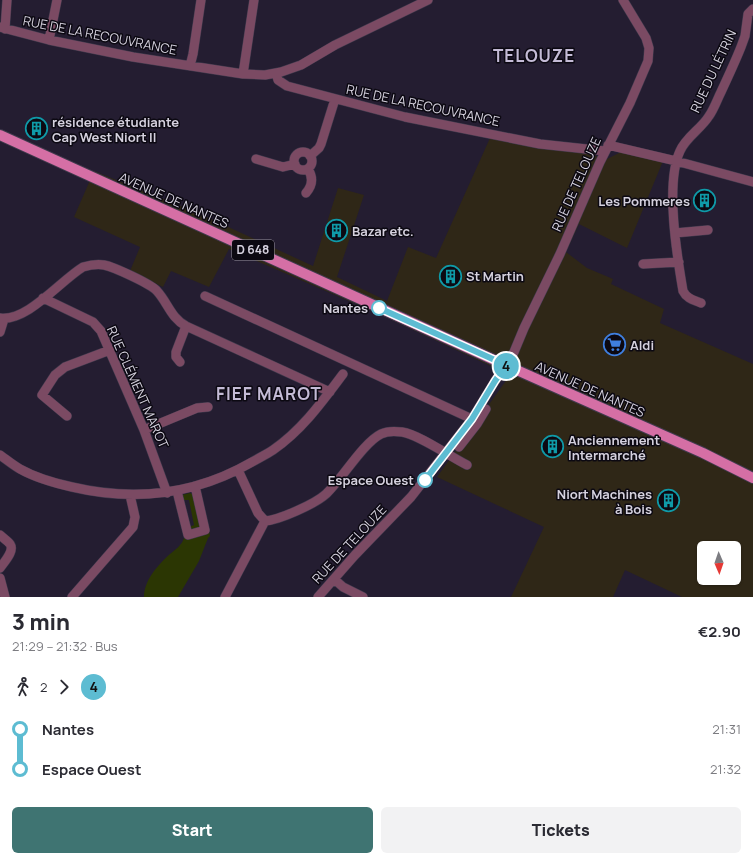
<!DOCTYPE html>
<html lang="en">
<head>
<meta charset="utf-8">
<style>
  body { margin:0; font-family:Manrope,sans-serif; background:#f2f2f3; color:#2b2b33; height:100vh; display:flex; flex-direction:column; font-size:15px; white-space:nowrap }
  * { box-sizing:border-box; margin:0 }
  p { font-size:13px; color:#7c7c81 }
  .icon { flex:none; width:22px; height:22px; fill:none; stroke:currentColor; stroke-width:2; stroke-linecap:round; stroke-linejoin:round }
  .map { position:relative; height:597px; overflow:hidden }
  .panel { display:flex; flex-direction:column; background:#fff; flex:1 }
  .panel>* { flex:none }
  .badge { padding:0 8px; border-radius:13px; font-size:14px; line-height:26px }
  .needle { width:26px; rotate:178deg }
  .fabs { position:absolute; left:697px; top:541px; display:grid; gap:8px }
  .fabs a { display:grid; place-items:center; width:44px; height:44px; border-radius:6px; background:#fff; box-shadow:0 1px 3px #0004; font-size:20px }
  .map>.badge { position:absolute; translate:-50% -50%; box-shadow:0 0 0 2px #fff }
  .legs { display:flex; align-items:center; gap:6px; height:44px; padding:0 12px; font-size:13px }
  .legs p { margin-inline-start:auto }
  .summary { display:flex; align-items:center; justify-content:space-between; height:68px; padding:0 12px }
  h1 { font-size:22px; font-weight:800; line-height:30px }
  .action { display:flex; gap:8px; margin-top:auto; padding:8px 12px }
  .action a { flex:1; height:46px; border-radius:6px; background:#3f7472; color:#fff; font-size:16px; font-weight:800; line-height:46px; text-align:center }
  .action a+a { background:#f2f2f3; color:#2b2b33 }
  ul { padding:0 12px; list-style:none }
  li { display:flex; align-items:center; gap:14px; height:40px; font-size:15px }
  li i { display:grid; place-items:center; width:6px; height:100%; margin:0 5px; background:currentColor }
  li i::after { content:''; width:10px; height:10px; margin:-5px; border:3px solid; border-radius:50%; background:#fff }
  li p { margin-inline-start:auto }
  li:first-child i { background:linear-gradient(#0000 50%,currentColor 0) }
  li:last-child i { background:linear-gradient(currentColor 50%,#0000 0) }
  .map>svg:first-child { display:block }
</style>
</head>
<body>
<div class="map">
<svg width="753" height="597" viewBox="0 0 753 597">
  <rect width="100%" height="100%" fill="#241d31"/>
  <path fill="#2f2717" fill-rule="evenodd" d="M490,138l102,17 15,4 14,-7 42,9 -36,87 -48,-24 -13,28 21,16 26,11 -2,5 53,25 -4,14 93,41v233h-71l-57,-27 -12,27h-102l33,-70 -107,-50 73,-102 -129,-60 -152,-66 -20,38 -38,-16 -8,16 -33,-16 10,-24 -66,-30 20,-46 104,42 115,53 25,-78 26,7 -27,82 50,24 21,-54 28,11zM704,548h30v30h-30z"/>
  <path fill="#2b3603" d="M190,493l4,2 8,32 -12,5 -1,-5 5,-2 -5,-25h-6l-1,-5z
    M209,531l1,5 -2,2 -9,23 -21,36h-34c0,-17 14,-32 26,-43 5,-4 12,-9 14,-16z"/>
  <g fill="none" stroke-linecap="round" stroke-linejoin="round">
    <defs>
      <path id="minor" d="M0,27l49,13 84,17 110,17 22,1 16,-3 20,-7 34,-20 93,-45
        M5,29l2,-29
        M49,40l8,-40
        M190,66l3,-12 8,-54
        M276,73l2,7 9,6 118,31 135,27 65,7
        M243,74l11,-74
        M608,145l68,16 77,21
        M294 161a9 9 0 1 1 18 0a9 9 0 1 1-18 0Z
        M310,156l9,-8 2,-4 14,-45
        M256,159l27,8 12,-3
        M306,193c7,-8 7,-16 2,-24
        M675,233l33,-3
        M643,264l36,-2
        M205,296l267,123
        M43,298l50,24 8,9 43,99 23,63
        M701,303c-7,-3 -14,-4 -18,-12 -6,-35 -18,-108 -3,-140 6,-14 21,-22 29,-35 5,-7 8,-16 12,-24 7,-15 14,-30 20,-45l4,-11 3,-22 5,-5
        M0,318c27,4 60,-37 83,-51 7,-2 14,-3 21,-2 10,2 47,19 53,26 11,12 14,27 29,35l144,66
        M0,332l4,-13
        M180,362l-4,-5v-5l10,-26
        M67,416l-25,-21 13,-20 10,-8 45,-17
        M144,430l53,-22 11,-1
        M459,447l18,-23 9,-15
        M0,455c7,5 13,10 20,14 16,9 34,14 52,18 64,15 123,8 180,-25 7,-4 15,-8 21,-12 29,-20 49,-48 70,-76
        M238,470l20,43 7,8c14,-1 50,-17 61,-27 16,-15 37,-51 55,-60 6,-3 14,-3 21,-2 18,3 47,24 65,33
        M177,491l11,44 17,-5 -10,-44
        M0,535c3,3 8,6 10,9 5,7 -6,18 -10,24
        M0,578l5,19
        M334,579l9,8 20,10
        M72,597l61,-70 2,-10 -5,-22
        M225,597l40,-76
        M318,597l37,-42 56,-58 61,-78 23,-38 19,-29 10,-24 36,-74 40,-92 30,-59 18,-42 1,-13 -3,-10 -23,-38"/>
      <path id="major" d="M0,135l492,224 211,94 50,25"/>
    </defs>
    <use href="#minor" stroke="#403a4d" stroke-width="10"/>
    <use href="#major" stroke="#403a4d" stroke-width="12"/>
    <use href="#minor" stroke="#7b4a63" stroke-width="9"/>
    <use href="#major" stroke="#d56fa5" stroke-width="10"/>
  </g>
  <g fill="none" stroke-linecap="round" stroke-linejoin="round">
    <defs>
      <path id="line-1" d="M379,308l127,57 -11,16 -23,38 -47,61"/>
    </defs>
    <use href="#line-1" stroke="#fff" stroke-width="9"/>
    <use href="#line-1" stroke="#5dbcd2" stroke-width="6"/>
  </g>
  <defs>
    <symbol id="building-ring" viewBox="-11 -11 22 22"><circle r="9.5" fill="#0c0912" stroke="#0f9aa8" stroke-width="1.5"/><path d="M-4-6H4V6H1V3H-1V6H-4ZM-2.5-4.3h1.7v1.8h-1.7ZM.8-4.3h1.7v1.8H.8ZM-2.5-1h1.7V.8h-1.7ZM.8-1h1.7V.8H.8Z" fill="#0f9aa8"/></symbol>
    <symbol id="supermarket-ring" viewBox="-11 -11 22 22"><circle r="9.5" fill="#0c0912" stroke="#3f7fe0" stroke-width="1.5"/><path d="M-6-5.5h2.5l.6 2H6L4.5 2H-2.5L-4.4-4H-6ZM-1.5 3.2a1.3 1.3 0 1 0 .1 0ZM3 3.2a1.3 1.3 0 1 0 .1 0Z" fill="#3f7fe0"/></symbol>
  </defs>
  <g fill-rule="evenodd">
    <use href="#building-ring" x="24" y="116" width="25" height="25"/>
    <use href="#building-ring" x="692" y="188" width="25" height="25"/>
    <use href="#building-ring" x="324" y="218" width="25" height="25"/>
    <use href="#building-ring" x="438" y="264" width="25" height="25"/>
    <use href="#supermarket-ring" x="602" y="332" width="25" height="25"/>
    <use href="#building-ring" x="540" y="434" width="25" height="25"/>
    <use href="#building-ring" x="656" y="488" width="25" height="25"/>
  </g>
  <g fill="#fff" stroke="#5dbcd2" stroke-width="2">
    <circle cx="379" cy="308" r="7"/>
    <circle cx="425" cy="480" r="7"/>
  </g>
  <g text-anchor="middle" stroke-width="3" stroke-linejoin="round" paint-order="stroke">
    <rect fill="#0c0912" stroke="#9995a1" stroke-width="1" x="232" y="240" width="42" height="20" rx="3"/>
    <g font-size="12" font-weight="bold" fill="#d5d1de">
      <text x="253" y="254">D 648</text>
    </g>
    <g font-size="13" fill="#d5d1de" stroke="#0c0912">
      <text transform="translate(100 35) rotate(11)" y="5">RUE DE LA RECOUVRANCE</text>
      <text transform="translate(713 71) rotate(-65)" y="5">RUE DU LÉTRIN</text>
      <text transform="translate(423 105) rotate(12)" y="5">RUE DE LA RECOUVRANCE</text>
      <text transform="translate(576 184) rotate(-66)" y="5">RUE DE TELOUZE</text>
      <text transform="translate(174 200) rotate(24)" y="5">AVENUE DE NANTES</text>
      <text transform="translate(138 387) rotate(66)" y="5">RUE CLÉMENT MAROT</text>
      <text transform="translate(590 389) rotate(24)" y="5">AVENUE DE NANTES</text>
      <text transform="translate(349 544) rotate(-47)" y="5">RUE DE TELOUZE</text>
    </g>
    <g font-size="13" font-weight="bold" fill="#d5d1de" stroke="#0c0912" text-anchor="start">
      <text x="52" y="127">résidence étudiante<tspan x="52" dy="15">Cap West Niort II</tspan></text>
      <text x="690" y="206" text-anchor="end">Les Pommeres</text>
      <text x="352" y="236">Bazar etc.</text>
      <text x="466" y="281">St Martin</text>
      <text x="630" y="350">Aldi</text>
      <text x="568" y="445">Anciennement<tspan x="568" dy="15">Intermarché</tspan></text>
      <text x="652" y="499" text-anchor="end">Niort Machines<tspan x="652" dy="15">à Bois</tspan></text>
    </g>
    <g font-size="13" font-weight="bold" fill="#d5d1de" stroke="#0c0912" text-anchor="end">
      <text x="368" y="313">Nantes</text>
      <text x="414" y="485">Espace Ouest</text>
    </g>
    <g font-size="17" font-weight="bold" letter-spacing="1" fill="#c4bbd6" stroke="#0c0912">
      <text x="534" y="62">TELOUZE</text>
      <text x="269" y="400">FIEF MAROT</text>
    </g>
  </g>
</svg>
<div class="fabs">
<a><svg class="needle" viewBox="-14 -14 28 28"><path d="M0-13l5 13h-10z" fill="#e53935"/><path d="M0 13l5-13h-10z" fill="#7c7c81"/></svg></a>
</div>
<b class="badge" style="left:506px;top:366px;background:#5dbcd2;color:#111">4</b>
</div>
<section class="panel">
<div class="summary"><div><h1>3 min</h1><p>21:29 – 21:32 · Bus</p></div><b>€2.90</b></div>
<div class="legs"><svg class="icon" aria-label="walk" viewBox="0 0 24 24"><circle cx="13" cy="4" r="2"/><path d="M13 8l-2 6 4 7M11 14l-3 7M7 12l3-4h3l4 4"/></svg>2<svg class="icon" aria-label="forward" viewBox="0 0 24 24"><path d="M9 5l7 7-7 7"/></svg><b class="badge" style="background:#5dbcd2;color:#111">4</b></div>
<ul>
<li><i style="color:#5dbcd2"></i><b>Nantes</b><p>21:31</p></li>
<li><i style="color:#5dbcd2"></i><b>Espace Ouest</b><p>21:32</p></li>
</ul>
<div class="action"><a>Start</a><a>Tickets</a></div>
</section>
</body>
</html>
